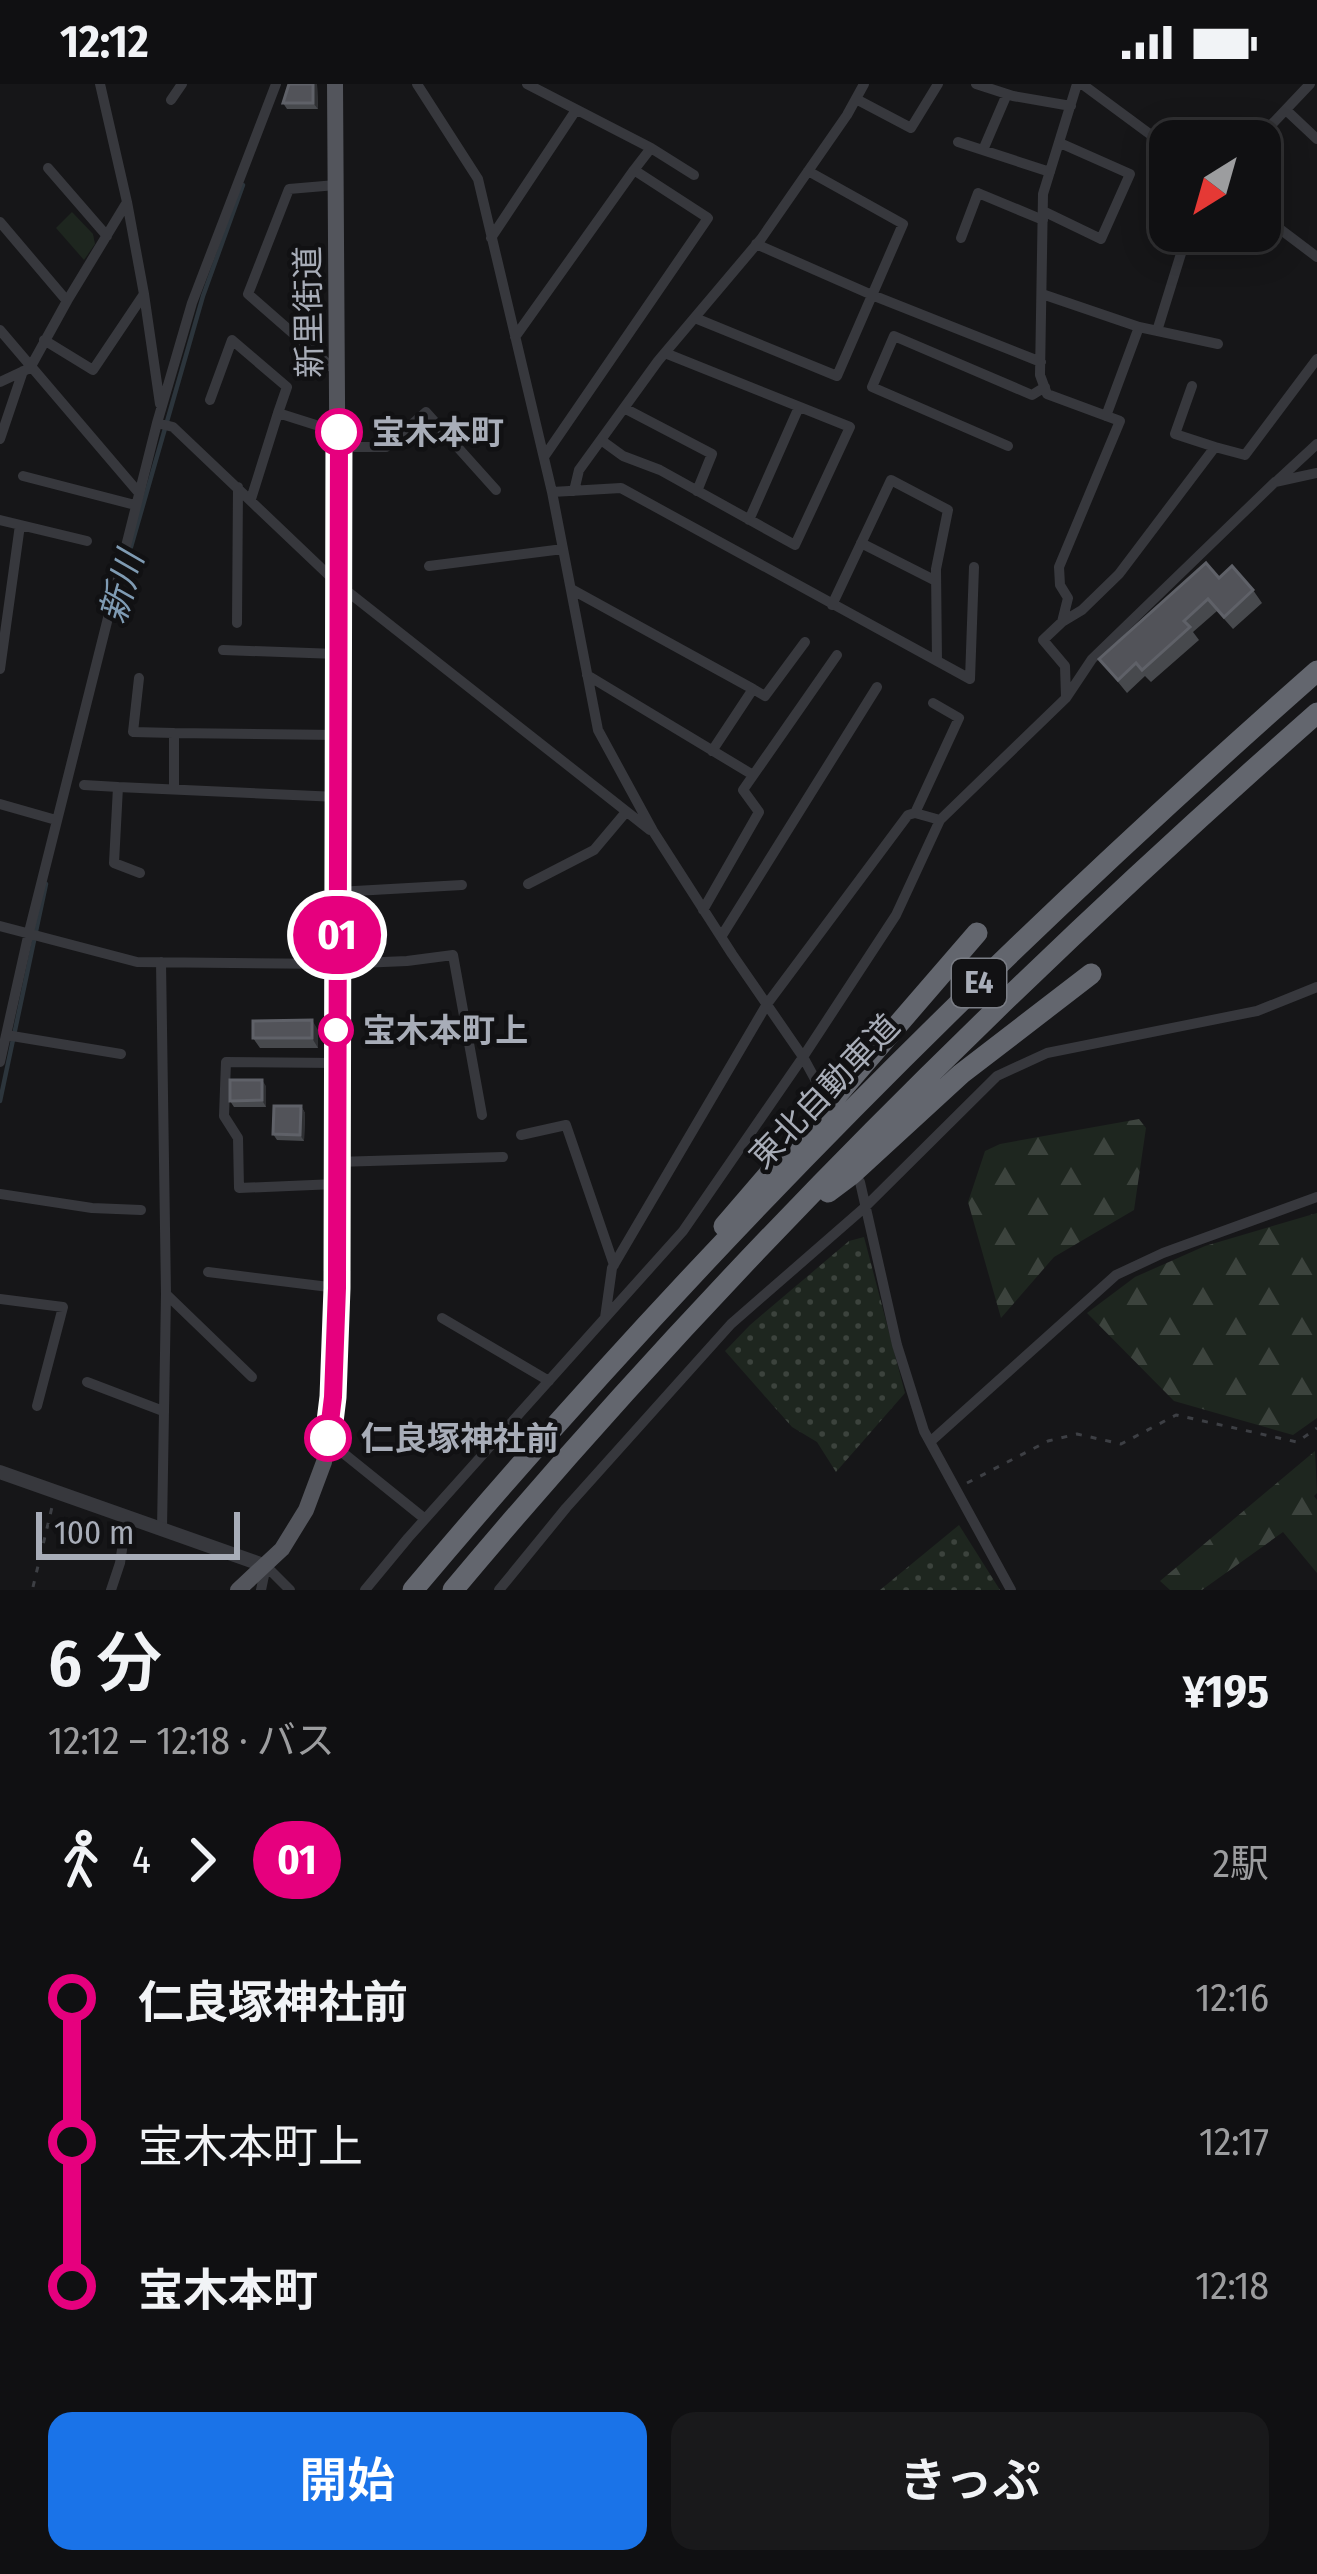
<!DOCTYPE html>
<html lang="ja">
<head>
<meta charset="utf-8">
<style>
  body { margin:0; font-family:"Fira Sans Condensed","Noto Sans JP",sans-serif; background:#19191b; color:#f1f3f6; height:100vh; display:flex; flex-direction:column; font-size:45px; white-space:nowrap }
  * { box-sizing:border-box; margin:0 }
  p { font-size:39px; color:#9c9d9f }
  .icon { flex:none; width:66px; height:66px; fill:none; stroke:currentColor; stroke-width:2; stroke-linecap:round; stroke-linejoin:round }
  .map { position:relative; height:1506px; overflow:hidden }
  .panel { display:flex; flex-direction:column; background:#101012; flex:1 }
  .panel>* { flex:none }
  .badge { padding:0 24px; border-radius:39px; font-size:42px; line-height:78px }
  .needle { width:78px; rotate:217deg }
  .controls { position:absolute; left:1149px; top:36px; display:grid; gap:24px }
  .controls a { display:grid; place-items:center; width:132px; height:132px; border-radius:24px; background:#101012; box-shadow:0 6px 30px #0003,0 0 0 3px #303032; font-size:60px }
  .scale { position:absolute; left:36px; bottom:30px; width:204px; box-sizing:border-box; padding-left:12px; border:6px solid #a8adb8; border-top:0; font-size:33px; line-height:42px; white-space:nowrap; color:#a8adb8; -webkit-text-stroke:9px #111113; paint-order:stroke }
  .map>.badge { position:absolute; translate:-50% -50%; box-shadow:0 0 0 6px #fff }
  .legs { display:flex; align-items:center; gap:18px; height:132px; padding:0 48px; font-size:39px }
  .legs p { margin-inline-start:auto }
  .summary { display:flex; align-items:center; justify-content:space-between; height:204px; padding:0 48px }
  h1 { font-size:66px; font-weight:600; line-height:90px }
  .primary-button { display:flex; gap:24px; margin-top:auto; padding:24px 48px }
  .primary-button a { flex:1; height:138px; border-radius:24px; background:#1a73e8; color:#fff; font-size:48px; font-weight:600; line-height:138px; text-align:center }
  .primary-button a+a { background:#19191b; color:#f1f3f6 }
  ul { padding:0 48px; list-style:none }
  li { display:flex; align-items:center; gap:42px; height:144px; font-size:45px }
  li i { display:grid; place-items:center; width:18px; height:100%; margin:0 15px; background:currentColor }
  li i::after { content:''; width:30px; height:30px; margin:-15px; border:9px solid; border-radius:50%; background:#101012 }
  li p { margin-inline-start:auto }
  li:first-child i { background:linear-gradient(#0000 50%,currentColor 0) }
  li:last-child i { background:linear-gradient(currentColor 50%,#0000 0) }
  .status { display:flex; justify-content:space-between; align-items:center; height:84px; padding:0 60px; background:#101012; direction:ltr }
  .status svg { height:33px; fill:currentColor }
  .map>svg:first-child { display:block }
</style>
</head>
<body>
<div class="status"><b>12:12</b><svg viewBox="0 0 49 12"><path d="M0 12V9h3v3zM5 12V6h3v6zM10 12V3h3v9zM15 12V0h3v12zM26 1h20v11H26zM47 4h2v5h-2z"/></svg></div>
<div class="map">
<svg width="1317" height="1506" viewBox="0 0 1317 1506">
  <defs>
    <pattern id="grass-dots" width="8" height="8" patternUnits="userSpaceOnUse" patternTransform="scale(3)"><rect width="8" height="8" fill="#1e261f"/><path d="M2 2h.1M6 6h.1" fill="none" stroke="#3c433d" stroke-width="1.8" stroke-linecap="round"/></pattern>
    <pattern id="forest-firs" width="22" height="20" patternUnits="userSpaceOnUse" patternTransform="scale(3)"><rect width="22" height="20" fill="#1e261f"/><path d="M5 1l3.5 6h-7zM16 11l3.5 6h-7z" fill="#3c433d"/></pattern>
  </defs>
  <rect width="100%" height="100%" fill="#161618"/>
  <path fill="url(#grass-dots)" d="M864,1153l41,156 -69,79 -19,-30 -25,-15 -67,-76 25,-26 99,-84z
    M959,1441l41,65h-120z"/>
  <path fill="url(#forest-firs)" d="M1139,1035l7,9 -12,82 -80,47 -53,61 -33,-116 17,-51 15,-7z
    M1317,1129v205l-24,17 -119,-34 -87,-88 48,-36 70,-31z
    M1315,1367l2,42 -3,3 3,4v73l-34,-41 -81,58h-32l-10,-9z"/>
  <path fill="#1e261f" d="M72,128l21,22 2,10 -11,16 -28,-32z"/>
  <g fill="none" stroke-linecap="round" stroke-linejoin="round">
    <path stroke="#2c353c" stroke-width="4.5" d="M131,463l72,-251 40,-111
      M0,1017l46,-217"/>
    <path stroke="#3d3f44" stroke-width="3" stroke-dasharray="6 9" stroke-linecap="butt" d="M967,1399l81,-42 29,-7 44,10 55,-29 121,27 20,-14
      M33,1503l19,-80"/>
    <path stroke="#37383d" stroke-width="10" d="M417,0l61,95 74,313 46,238 55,101 79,123 71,103 18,33
      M527,0l124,64 43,27
      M976,0l37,12 58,10
      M1082,0l88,65
      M856,15l55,29 27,-44
      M171,16l11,-16
      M1286,26l31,29
      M1256,57l54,-57
      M958,58l92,30
      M983,66l24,-56
      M48,84l59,68
      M1043,127l58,28 29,-65 -70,-31
      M1260,130l57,43
      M0,138l67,79
      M491,154l85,-128
      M961,154l17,-45 65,27
      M756,160l116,51 169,67
      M144,210l16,110
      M1042,210l97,33 -33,89
      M695,234l142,58 66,-152 -95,-53
      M1139,243l79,17
      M0,246l139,163
      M1157,247l31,-100
      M515,253l119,-167
      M44,256l49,30 51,-76 -17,-92
      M336,287l-88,-77 41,-105 47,-4
      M0,298l30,-14 37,-67 60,-99 -27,-118
      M1192,302l-17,48 40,13
      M210,316l22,-60 55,47 -9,26
      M624,324l88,46 -15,37
      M157,339l16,4 165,157 312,246
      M0,355l23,-68
      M601,356l22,16 37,14 135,75 55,-118 -185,-74
      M1008,362l-136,-59 22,-51 138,59 13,-8
      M339,363h47l40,-35 70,78
      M544,373l164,-239 -74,-48 17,-22
      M23,392l112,29
      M1278,396l39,-36
      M574,407l5,-21 79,-109 103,-122 86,-124 17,-31
      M552,408l69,-4 349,191 4,-112
      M251,415l27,-86 60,19
      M0,436l87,21
      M749,436l50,-113
      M861,459l75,38
      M429,482l134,-17
      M571,505l182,100 -41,62
      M832,521l59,-125 57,30 -12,59 1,92
      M1062,538l6,-24 -8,-13 -1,-18 61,-146 -73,-27 -7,-19 3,-181 34,-110
      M237,539l1,-136
      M223,566l114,4
      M0,585l20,-144
      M587,591l166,100
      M139,594l-6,54 41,1
      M753,605l12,7 40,-54
      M1066,613l-1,-31 -22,-26 19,-18 20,-12 37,-36 96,-127 30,8 72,-96
      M84,701l34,2
      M174,705v-56l164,2
      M0,720l56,16
      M915,729l44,-95 -26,-15
      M140,789l-26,-10 4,-76 220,10
      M528,800l66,-34 32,-38
      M337,808l125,-7
      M703,826l56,-98 -16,-22 94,-135
      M0,842l137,36 200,2 70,-3 46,-6 29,160
      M721,853l156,-250
      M161,878l5,332 -4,235
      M6,951l115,19
      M0,978l29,-130 128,-509 35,-120 84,-219
      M336,979l-110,-1 -2,54 14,22 1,50 97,-4
      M521,1051l45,-10 48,140
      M336,1078l167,-5
      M860,1098l37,163 27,86 87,159
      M0,1110l92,14 49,2
      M208,1188l129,16
      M166,1210l86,83
      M0,1215l63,8 -26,99
      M442,1234l107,63
      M605,1234l7,-50 155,-264 141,-189 7,-2 25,7
      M87,1298l76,29
      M327,1356l98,79
      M930,1358l186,-167 47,-22 154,-56
      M111,1506l9,-27 7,-47
      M261,1506l5,-24 24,24
      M365,1506l43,-52 275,-307 120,-174 93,-142 44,-95 126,-122 26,-39 183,-177 42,-9
      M499,1506l67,-82 165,-184 133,-116 133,-132 50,-23 210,-42 60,-24"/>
    <path stroke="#37383d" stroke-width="14" d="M0,1388l266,94"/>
    <path stroke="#53555c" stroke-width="16" d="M238,1506l44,-41 24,-39 18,-48 9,-65 4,-114 2,-571 -4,-628"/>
    <path stroke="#63666e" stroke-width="21" d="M828,1108l24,-18 109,-100 130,-100
      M724,1142l253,-293
      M413,1506c277,-329 581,-634 904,-919
      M453,1506c264,-315 556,-605 864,-877"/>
  </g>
  <path fill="#47494d" d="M317,0l1,25h-31l-4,-6z
    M1219,494l34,12 9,13 -29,26 -16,-18 -24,21 6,8 -48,42 -6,-6 -18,17 -28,-34z
    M318,946v18h-58l-7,-10z
    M266,1002v21h-32l-4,-6z
    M301,1022l4,7 -1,28 -27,-1 -4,-6z"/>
  <path fill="#2f3033" d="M313,0h4l1,25 -5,-6z
    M312,936l6,10v18l-6,-10z
    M262,996l4,6v21l-4,-7z
    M301,1022l4,7 -1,28 -4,-6z"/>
  <path fill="#525359" stroke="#5f6168" stroke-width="3" d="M289,0h24v19h-30z
    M1206,479l13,15 13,-12 21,24 -29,27 -16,-18 -24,22 6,6 -48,43 -6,-7 -18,17 -19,-21z
    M312,936v18h-59v-17z
    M230,996h32v20l-32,1z
    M274,1022h27l-1,29 -27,-1z"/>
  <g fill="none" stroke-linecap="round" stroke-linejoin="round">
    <defs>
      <path id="line-1" d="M328,1354l5,-41 4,-109 2,-856"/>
    </defs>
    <use href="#line-1" stroke="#fff" stroke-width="27"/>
    <use href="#line-1" stroke="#e6007e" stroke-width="18"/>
  </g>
  <g fill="#fff" stroke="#e6007e" stroke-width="6">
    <circle cx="339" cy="348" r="21"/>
    <circle cx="336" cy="946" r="15"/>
    <circle cx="328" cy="1354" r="21"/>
  </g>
  <g text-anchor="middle" stroke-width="9" stroke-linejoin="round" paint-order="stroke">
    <rect fill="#111113" stroke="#7b7e86" stroke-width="3" x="952" y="875" width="54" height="48" rx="9"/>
    <g font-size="30" font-weight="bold" fill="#a8adb8">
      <text x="979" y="909">E4</text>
    </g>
    <g font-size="33" fill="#a8adb8" stroke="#111113">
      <text transform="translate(308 228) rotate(-91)" y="12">新里街道</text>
      <text transform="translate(824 1007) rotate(-46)" y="12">東北自動車道</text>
    </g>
    <g font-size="33" font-weight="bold" fill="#a8adb8" stroke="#111113" text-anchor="start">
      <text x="372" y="360">宝木本町</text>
      <text x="363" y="958">宝木本町上</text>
      <text x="361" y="1366">仁良塚神社前</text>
    </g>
    <g font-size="36" font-style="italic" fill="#7f9bb3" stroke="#111113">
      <text transform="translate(121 503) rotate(-74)" y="13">新川</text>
    </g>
  </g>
</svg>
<div class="controls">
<a><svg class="needle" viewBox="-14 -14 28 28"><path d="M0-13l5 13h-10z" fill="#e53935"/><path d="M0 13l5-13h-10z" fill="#9c9d9f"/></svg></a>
</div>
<div class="scale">100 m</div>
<b class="badge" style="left:337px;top:851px;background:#e6007e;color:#fff">01</b>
</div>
<section class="panel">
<div class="summary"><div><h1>6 分</h1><p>12:12 – 12:18 · バス</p></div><b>¥195</b></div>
<div class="legs"><svg class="icon" aria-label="walk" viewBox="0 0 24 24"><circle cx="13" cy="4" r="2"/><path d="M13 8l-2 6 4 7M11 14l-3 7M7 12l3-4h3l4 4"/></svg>4<svg class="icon" aria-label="forward" viewBox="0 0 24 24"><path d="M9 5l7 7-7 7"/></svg><b class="badge" style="background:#e6007e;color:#fff">01</b><p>2駅</p></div>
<ul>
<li><i style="color:#e6007e"></i><b>仁良塚神社前</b><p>12:16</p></li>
<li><i style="color:#e6007e"></i><span>宝木本町上</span><p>12:17</p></li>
<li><i style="color:#e6007e"></i><b>宝木本町</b><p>12:18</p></li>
</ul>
<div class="primary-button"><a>開始</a><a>きっぷ</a></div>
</section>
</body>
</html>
